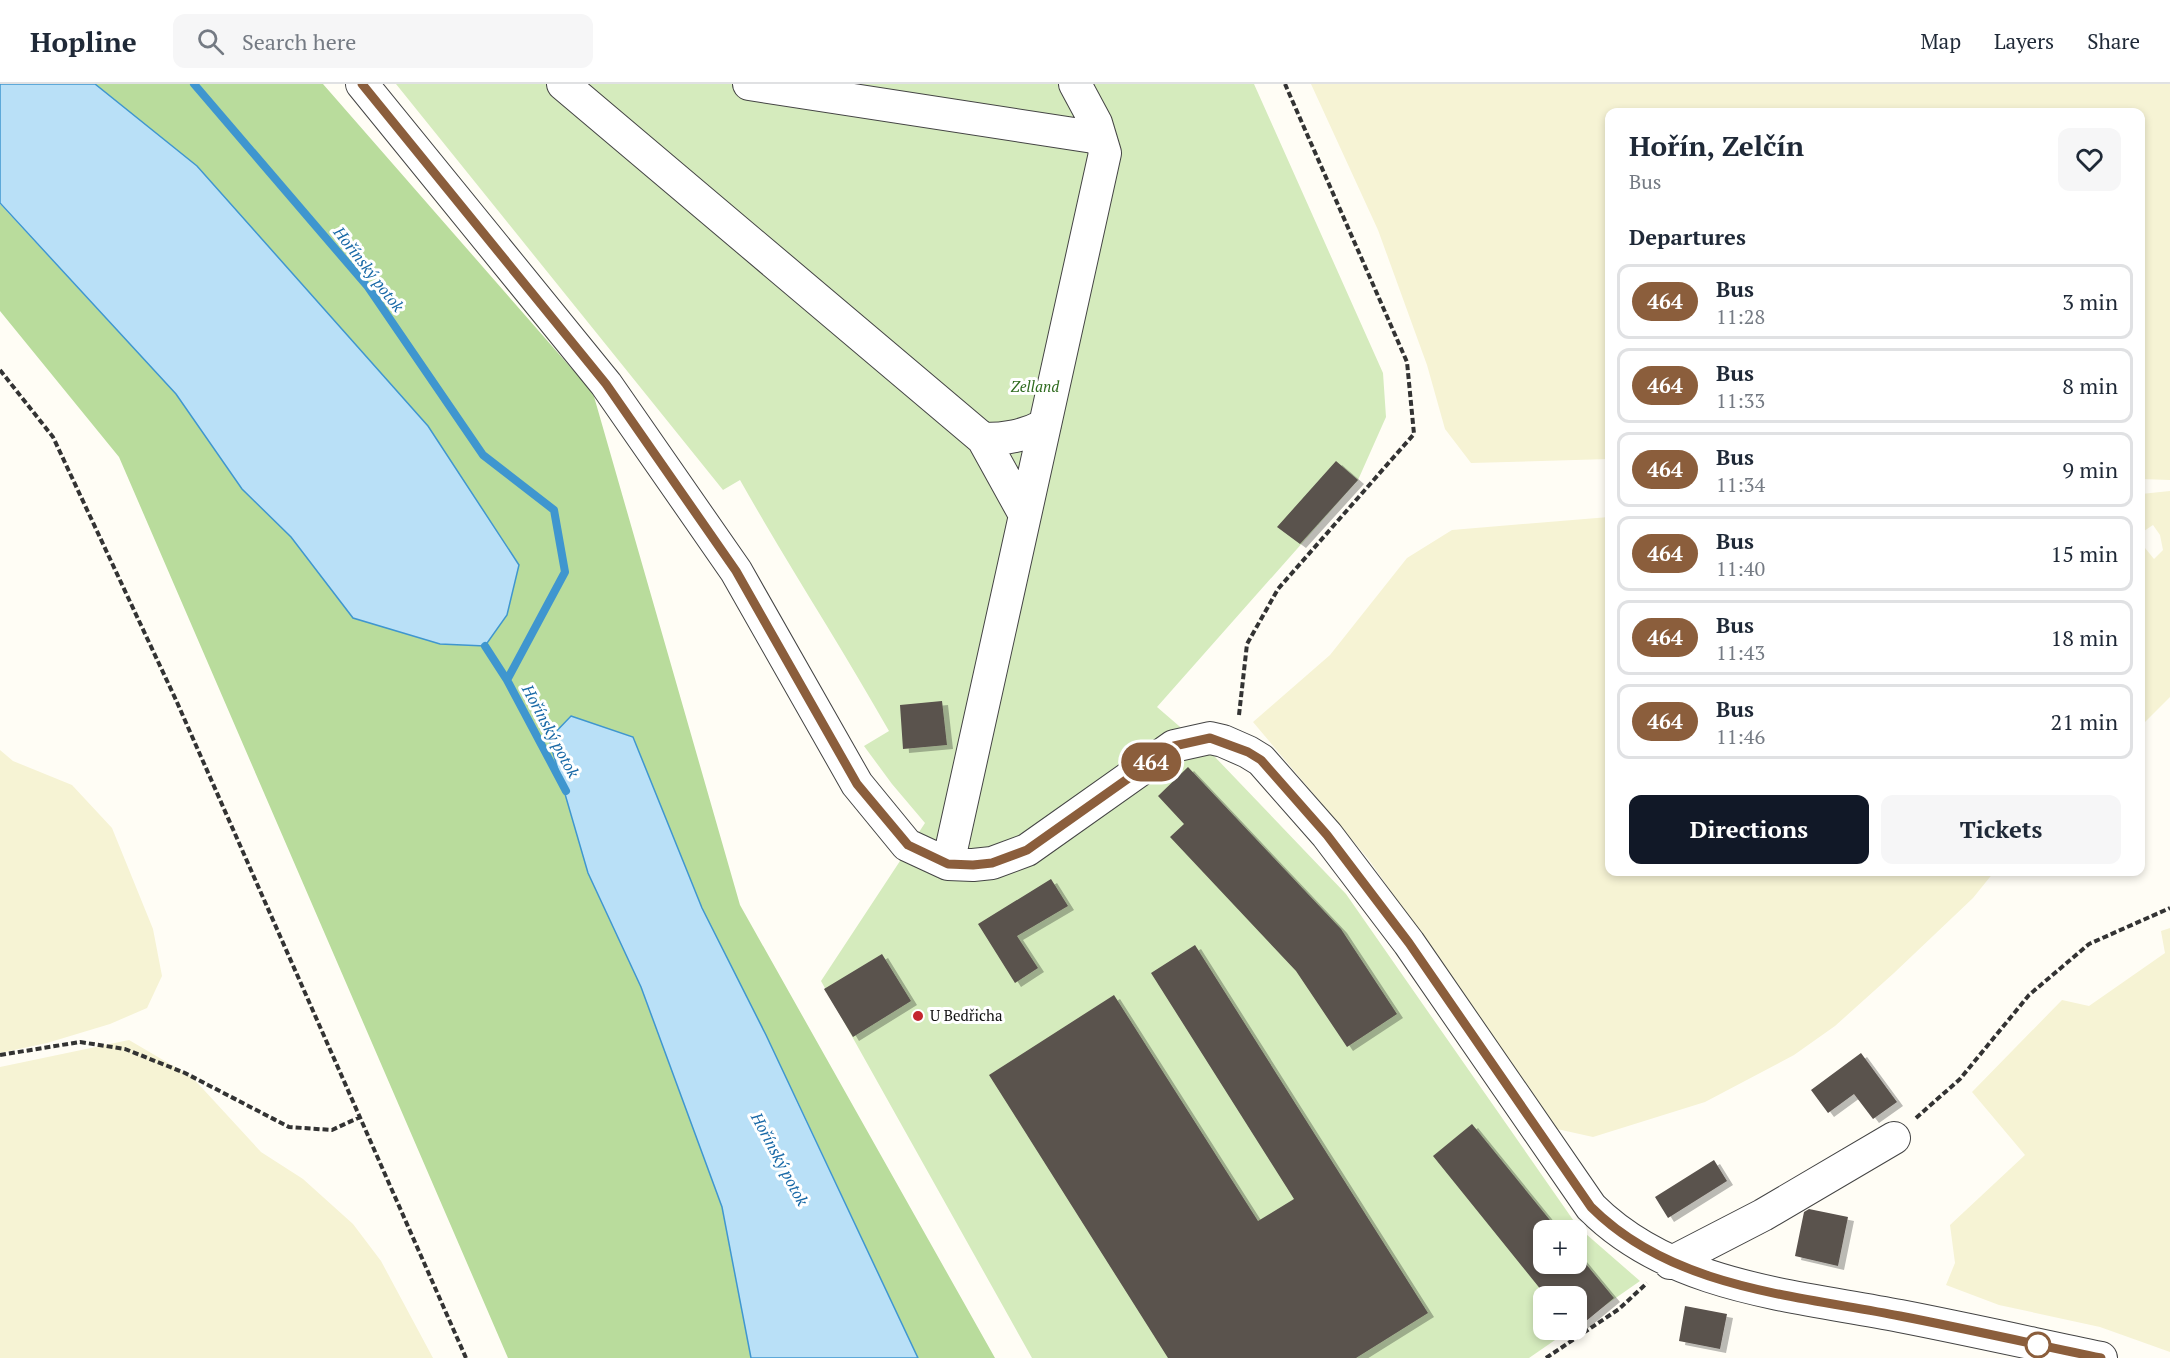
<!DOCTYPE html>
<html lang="en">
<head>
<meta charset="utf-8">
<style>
  body { margin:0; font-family:"PT Serif",serif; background:#f6f6f7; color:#1f2937; height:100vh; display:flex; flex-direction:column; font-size:22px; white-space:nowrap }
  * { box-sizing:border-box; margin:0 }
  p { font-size:20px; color:#747a83 }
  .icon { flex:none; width:33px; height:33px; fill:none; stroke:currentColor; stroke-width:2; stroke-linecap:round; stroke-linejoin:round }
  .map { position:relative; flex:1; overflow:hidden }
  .details { position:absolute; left:1605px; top:24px; width:540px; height:768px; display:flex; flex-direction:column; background:#fff; border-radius:12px; box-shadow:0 3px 9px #0003 }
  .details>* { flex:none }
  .badge { padding:0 12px; border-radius:20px; font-size:21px; line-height:39px }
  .controls { position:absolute; left:1533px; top:1136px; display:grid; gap:12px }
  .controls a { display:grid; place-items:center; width:54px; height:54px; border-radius:12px; background:#fff; box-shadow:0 3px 9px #0003; font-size:30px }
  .map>.badge { position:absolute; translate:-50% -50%; box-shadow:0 0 0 3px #fff }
  h2 { padding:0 24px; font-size:22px; line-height:54px }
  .round { display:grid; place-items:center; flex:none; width:63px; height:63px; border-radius:12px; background:#f6f6f7 }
  .summary { display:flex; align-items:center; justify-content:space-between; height:102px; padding:0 24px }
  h1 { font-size:28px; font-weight:800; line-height:45px }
  .action { display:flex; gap:12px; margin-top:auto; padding:12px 24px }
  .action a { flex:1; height:69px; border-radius:12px; background:#111827; color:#fff; font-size:24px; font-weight:800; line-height:69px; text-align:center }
  .action a+a { background:#f6f6f7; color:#1f2937 }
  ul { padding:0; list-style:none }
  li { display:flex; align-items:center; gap:18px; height:75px; margin:0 12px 9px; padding:0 12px; border:3px solid #e0e1e3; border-radius:12px }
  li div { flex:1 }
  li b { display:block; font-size:22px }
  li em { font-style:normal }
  li .badge { min-width:66px; font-weight:700; text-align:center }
  header { display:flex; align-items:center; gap:36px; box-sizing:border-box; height:84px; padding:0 30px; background:#fff; border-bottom:2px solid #e0e1e3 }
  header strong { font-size:28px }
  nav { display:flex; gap:33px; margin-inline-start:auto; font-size:21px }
  .search { width:420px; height:54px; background:#f6f6f7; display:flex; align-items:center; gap:15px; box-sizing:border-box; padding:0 21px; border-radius:12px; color:#747a83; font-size:22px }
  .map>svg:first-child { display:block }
</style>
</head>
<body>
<header>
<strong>Hopline</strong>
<div class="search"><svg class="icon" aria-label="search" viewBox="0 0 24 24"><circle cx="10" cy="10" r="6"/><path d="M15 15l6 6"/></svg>Search here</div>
<nav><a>Map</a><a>Layers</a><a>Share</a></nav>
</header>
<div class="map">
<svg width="2170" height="1274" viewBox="0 0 2170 1274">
  <defs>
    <filter id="shadow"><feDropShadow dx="6" dy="4" stdDeviation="0" flood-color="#0004"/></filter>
  </defs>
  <rect width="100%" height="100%" fill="#fffdf5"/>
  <path fill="#f6f3d4" d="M1311,0h859v396l-29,-1 -1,-367h-530l-1,347 -138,4 -26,-34 -18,-64 -49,-135z
    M2170,407v206l-29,29v-183l13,16 9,-9 -3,-15 -7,-10 -12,8v-39z
    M1609,433l1,355h384l-21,26 -79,75 -59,53 -41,29 -89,47 -112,35 -36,-8 -188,-269 -116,-138 77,-67 77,-97 45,-28z
    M0,666l13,11 59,24 40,43 41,101 9,47 -15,32 -37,16 -63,19 -47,10z
    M2170,844v424l-70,-25 -101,-22 -53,-20 9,-22 -5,-38 75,-70 -53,-63 90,-92 27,6 76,-53 -4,-22z
    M129,956l63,37 69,75 42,27 50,45 28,37 52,97h-433v-291z"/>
  <path fill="#d5ebbd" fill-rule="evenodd" d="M396,0h858l129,289 3,44 -28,63 -201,227 58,50 131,137 232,333 62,54 -63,44 -1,-29h-32v33h27l-42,29h-497l-211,-377 104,-158 -33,-39 -28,-38 25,-15c-48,-85 -101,-166 -149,-251l-17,10zM1544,1146h32v33h-32z"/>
  <path fill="#b9dc9c" d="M95,0h228l270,309 147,512 255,453h-77l-119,-254 -97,-196 -69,-171 -45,136 53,114 81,220 29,151h-243l-389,-901 -119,-146v-107l176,190 66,95 49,48 62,81 166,-53 -91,-139 -231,-260z"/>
  <path fill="#b9e0f7" stroke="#3f96cf" stroke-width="1.5" d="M0,0h95l102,82 231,260 91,139 -12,50 -22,31 -45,-2 -87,-26 -62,-81 -49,-48 -66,-95 -176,-191z
    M571,632l62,21 69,171 64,127 152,323h-167l-29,-151 -81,-220 -53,-114 -39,-134z"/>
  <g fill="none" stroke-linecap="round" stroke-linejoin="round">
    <path stroke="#3f96cf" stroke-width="8" d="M194,0l174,203 115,168 71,55 11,62 -58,108 59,111
      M485,562l22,34"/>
  </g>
  <path fill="#5a524d" filter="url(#shadow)" d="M1336,377l22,19 -58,64 -23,-17z
    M942,617l5,44 -44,4 -3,-44z
    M1188,683l153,162 56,85 -50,33 -51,-76 -126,-134 14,-13 -26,-28z
    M1051,795l17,27 -51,30 21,32 -23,15 -37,-59z
    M1195,861l233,368 -72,45h-188l-179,-283 125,-80 144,226 36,-22 -143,-226z
    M882,870l29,47 -58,36 -29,-48z
    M1861,969l36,49 -24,17 -19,-25 -26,19 -17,-23z
    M1472,1040l86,106h-14v33h32v-11l38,46 -40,33 -2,-2h4v-33h-30l-113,-140z
    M1714,1076l13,21 -59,37 -13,-21z
    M1809,1125l39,8 -10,49 -43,-10 9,-44z
    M1685,1222l42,8 -7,35 -41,-8z"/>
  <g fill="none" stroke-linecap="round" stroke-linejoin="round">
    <defs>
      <path id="minor" d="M362,0l244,300 130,187 121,213 50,61 41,19 25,1 19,-2 35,-13 147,-104 36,-8 13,3 25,11 13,8 66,75 82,108 182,264c81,81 202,88 309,109 67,13 134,28 201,42
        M563,0l420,355
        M749,0l351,54
        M1025,431l-42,-76c23,0 41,-3 62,-14
        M948,780l157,-711 -9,-30 -21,-39
        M1670,1179l93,-48 131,-77"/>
    </defs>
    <use href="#minor" stroke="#444" stroke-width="34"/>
    <path stroke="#333" stroke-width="4" stroke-dasharray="6 3" stroke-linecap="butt" d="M0,286l53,67 123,263 290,658
      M1239,631l8,-71 31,-55 136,-155 -7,-72 -122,-278
      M0,971l80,-13 45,7 60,24 104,54 43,3 28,-13
      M1916,1034l44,-39 69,-84 60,-51 81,-36
      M1546,1274l73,-49 28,-26"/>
    <use href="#minor" stroke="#fff" stroke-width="32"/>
  </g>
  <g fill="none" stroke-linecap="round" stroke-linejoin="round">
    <defs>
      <path id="line" d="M362,0l244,300 130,187 121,213 51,61 40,19 25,1 19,-2 35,-13 147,-104 36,-8 38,14 13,8 66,75 82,108 182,264c81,81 202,88 309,109 67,13 134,28 201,42"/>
    </defs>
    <use href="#line" stroke="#fff" stroke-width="14"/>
    <use href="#line" stroke="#8b5e3c" stroke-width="9"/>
  </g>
  <circle fill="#c4262e" stroke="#fff" stroke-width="2" cx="918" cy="932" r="6"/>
  <circle fill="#fff" stroke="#8b5e3c" stroke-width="3" cx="2038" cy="1261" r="12"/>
  <g text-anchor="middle" stroke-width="6" stroke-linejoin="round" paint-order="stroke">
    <g font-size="15" font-style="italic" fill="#2f6b1f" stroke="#fff">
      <text x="1035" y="308">Zelland</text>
    </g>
    <g font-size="15" fill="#111" stroke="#fff" text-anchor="start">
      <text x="930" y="937">U Bedřicha</text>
    </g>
    <g font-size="16" font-style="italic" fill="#1768a6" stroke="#fff">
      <text transform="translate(369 185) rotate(52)" y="6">Hořínský potok</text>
      <text transform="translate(551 647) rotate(62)" y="6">Hořínský potok</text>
      <text transform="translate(780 1075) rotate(62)" y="6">Hořínský potok</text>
    </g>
  </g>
</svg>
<div class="controls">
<a>+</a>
<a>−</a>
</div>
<b class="badge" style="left:1151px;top:678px;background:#8b5e3c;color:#fff">464</b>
<section class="details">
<div class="summary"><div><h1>Hořín, Zelčín</h1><p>Bus</p></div><a class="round"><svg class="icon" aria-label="heart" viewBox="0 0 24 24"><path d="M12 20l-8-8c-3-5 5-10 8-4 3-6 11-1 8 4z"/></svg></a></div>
<h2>Departures</h2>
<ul>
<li><span class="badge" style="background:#8b5e3c;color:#fff">464</span><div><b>Bus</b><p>11:28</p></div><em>3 min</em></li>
<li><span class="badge" style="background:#8b5e3c;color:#fff">464</span><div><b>Bus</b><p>11:33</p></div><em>8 min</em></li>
<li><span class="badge" style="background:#8b5e3c;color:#fff">464</span><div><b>Bus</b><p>11:34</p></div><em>9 min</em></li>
<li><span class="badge" style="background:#8b5e3c;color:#fff">464</span><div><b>Bus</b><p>11:40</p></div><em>15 min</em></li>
<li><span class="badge" style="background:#8b5e3c;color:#fff">464</span><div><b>Bus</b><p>11:43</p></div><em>18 min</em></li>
<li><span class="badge" style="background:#8b5e3c;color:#fff">464</span><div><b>Bus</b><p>11:46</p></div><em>21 min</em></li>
</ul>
<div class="action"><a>Directions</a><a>Tickets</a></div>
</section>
</div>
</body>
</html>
